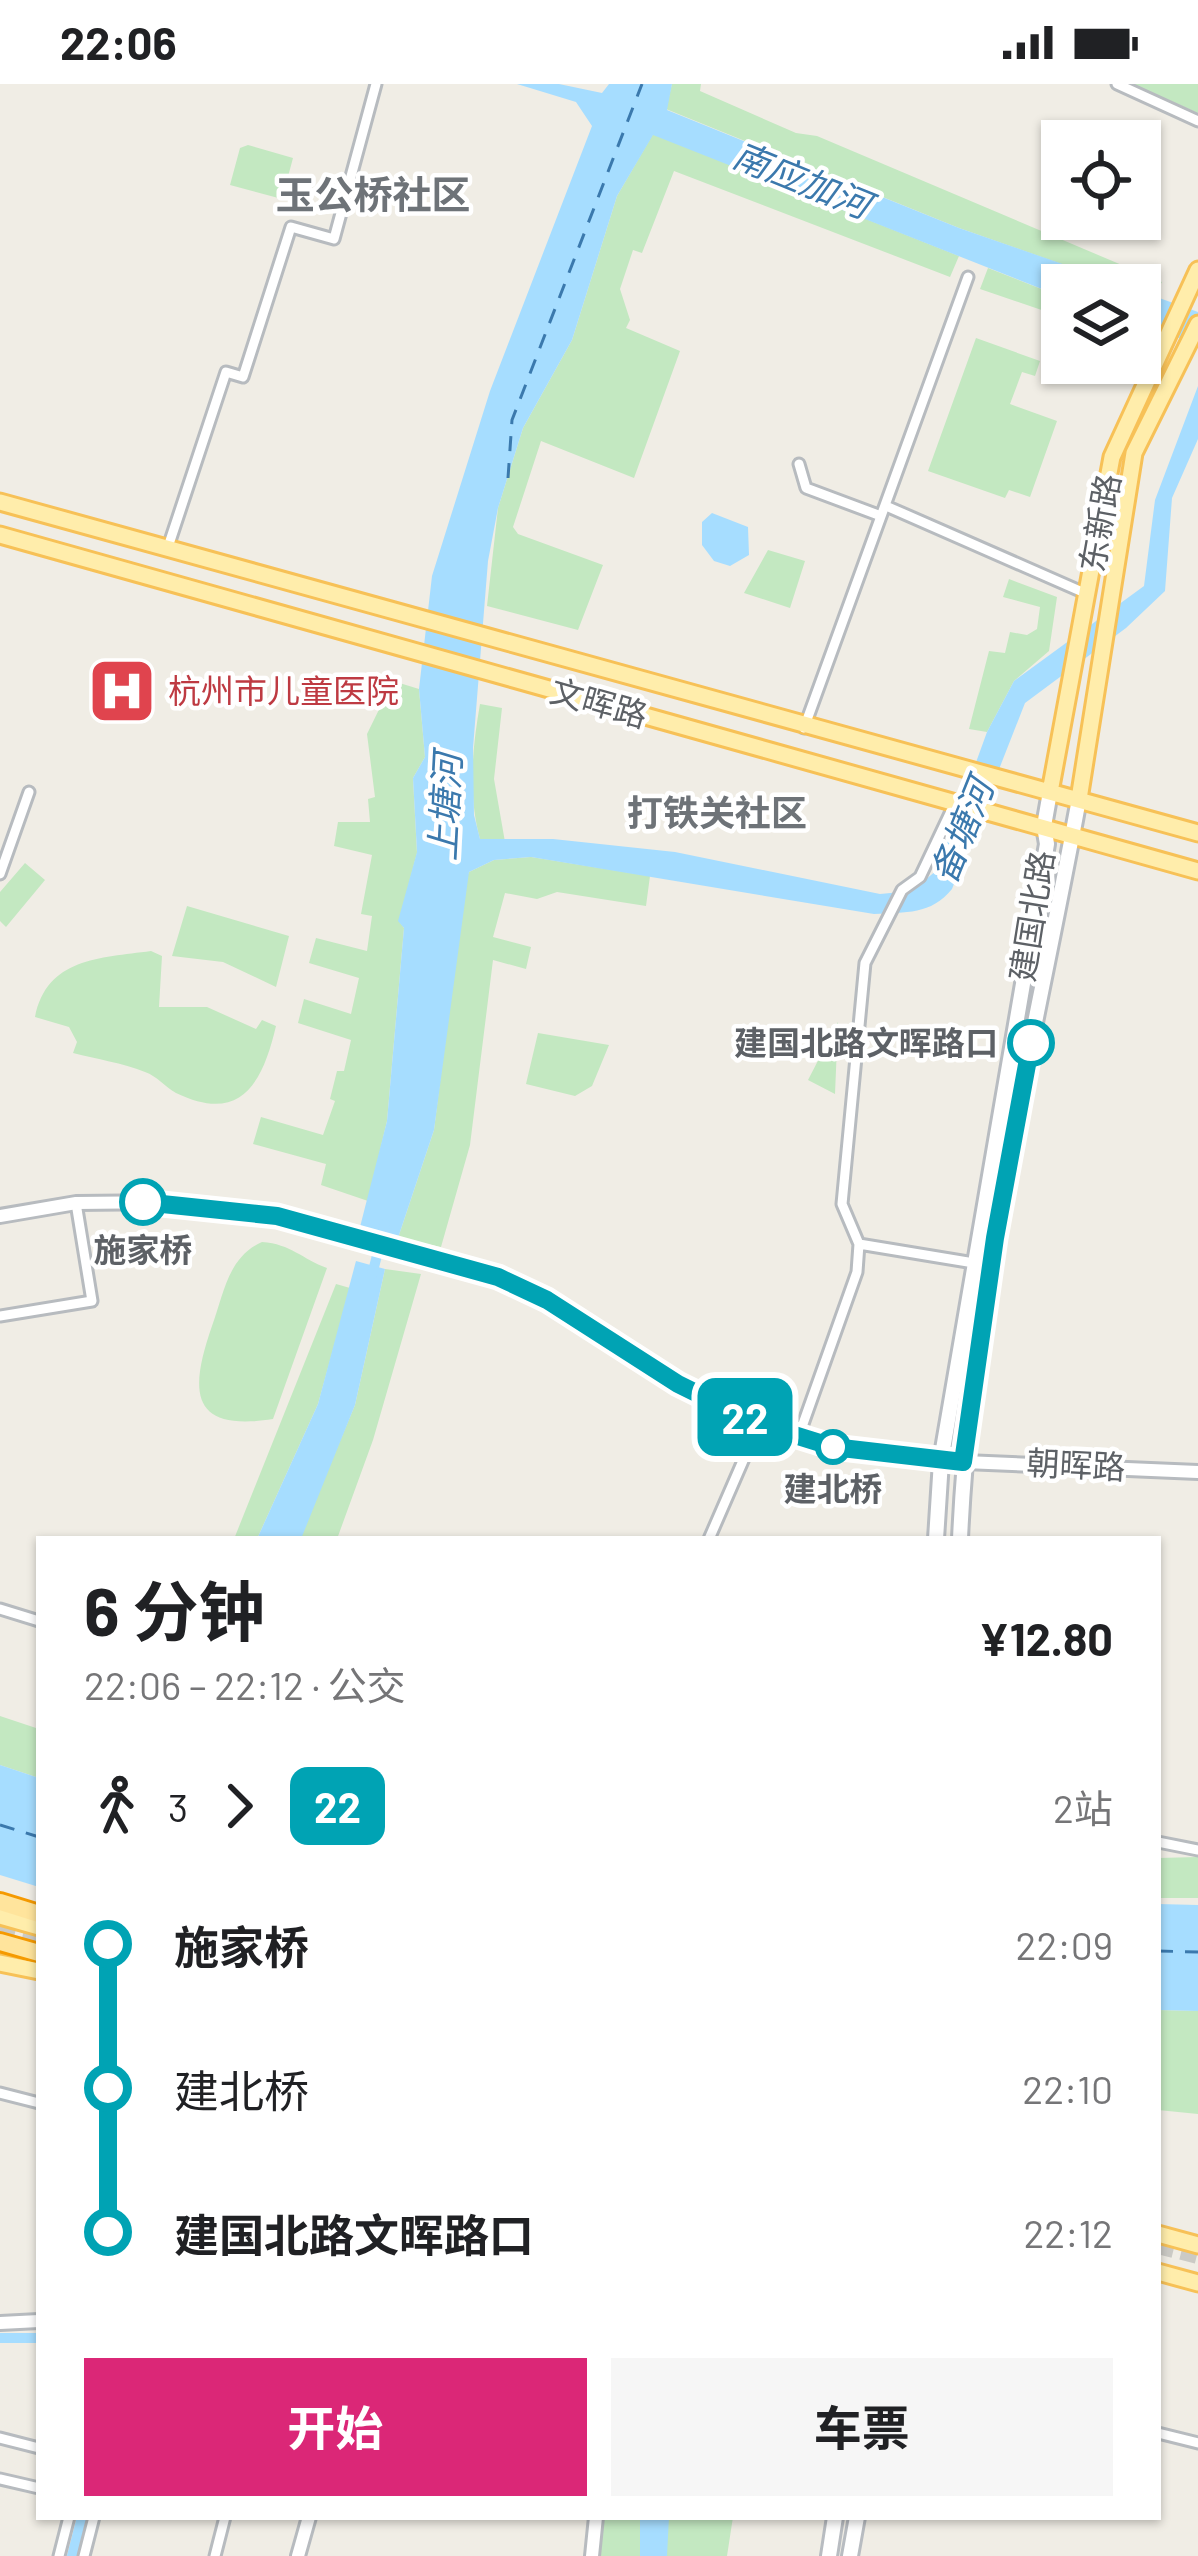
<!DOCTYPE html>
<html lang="zh">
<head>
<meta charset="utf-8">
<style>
  body { margin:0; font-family:Barlow,"Noto Sans SC",sans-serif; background:#f6f6f6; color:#202124; height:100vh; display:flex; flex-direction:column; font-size:45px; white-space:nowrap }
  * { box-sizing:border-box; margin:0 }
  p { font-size:39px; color:#757577 }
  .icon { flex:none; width:66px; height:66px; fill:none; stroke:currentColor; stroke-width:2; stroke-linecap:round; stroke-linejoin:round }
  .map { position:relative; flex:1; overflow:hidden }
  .panel { position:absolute; left:36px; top:1452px; width:1125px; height:984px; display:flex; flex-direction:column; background:#fff; border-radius:0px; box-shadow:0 3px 9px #0004 }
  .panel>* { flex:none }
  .badge { padding:0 24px; border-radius:18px; font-size:42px; line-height:78px }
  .buttons { position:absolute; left:1041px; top:36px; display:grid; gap:24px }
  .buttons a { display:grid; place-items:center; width:120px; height:120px; border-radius:0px; background:#fff; box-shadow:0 3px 9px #0004; font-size:60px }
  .map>.badge { position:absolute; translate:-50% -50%; box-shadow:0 0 0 6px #fff }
  .legs { display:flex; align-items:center; gap:18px; height:132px; padding:0 48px; font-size:39px }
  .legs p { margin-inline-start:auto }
  .headline { display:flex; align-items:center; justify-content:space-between; height:204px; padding:0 48px }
  h1 { font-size:66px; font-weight:700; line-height:90px }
  .cta { display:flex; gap:24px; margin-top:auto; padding:24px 48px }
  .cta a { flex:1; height:138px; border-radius:0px; background:#db2777; color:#fff; font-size:48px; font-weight:700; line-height:138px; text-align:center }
  .cta a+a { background:#f6f6f6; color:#202124 }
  ul { padding:0 48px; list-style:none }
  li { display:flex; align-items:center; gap:42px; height:144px; font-size:45px }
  li i { display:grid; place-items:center; width:18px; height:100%; margin:0 15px; background:currentColor }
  li i::after { content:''; width:30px; height:30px; margin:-15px; border:9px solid; border-radius:50%; background:#fff }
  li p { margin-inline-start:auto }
  li:first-child i { background:linear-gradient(#0000 50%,currentColor 0) }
  li:last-child i { background:linear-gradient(currentColor 50%,#0000 0) }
  .status { display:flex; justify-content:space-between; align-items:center; height:84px; padding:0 60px; background:#fff; direction:ltr }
  .status svg { height:33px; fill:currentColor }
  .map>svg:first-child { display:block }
</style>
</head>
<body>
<div class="status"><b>22:06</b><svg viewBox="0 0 49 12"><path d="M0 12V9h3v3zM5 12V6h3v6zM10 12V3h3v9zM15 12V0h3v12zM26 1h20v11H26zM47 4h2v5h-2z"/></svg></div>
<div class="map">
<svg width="1198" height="2472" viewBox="0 0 1198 2472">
  <rect width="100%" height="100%" fill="#f0ede5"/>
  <path fill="#c3e8c1" d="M672,0h29l-1,7 96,42 21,3 345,146 -8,14 -14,-5v-6h-19l-162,-57 -293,-119z
    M1132,0h66v29z
    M653,50l306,122 -9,21 -276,-106 -32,82 -9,-3 -13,39 10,31 -4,8 54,23 -46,127 -93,-37 -28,86 5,7 85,31 -25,65 -91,-24 11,-98 25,-80 49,-88 45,-144z
    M248,61l45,13 -11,41 -52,-14 10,-37z
    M988,184l74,29v20l-82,-28z
    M976,254l64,23 -5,15 -13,-4 -12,32 47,17 -27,76 -21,-7 -4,8 -77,-27z
    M768,466l37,11 -15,47 -46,-15z
    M1009,495l48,18 -8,54 -35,30 -27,51 -18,-3 20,-78 16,2 5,-21 17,3 10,-6 3,-22 -37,-10z
    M393,597l26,8 6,68 -12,21 4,75 -18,68 5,7 -17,193 -19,80 -47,-16 5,-21 -73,-20 8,-27 62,18 12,-34 -5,-2 7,-28h7l7,-31 -53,-17 6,-24 47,15 8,-36 -50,-15 7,-25 51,13 5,-35 -11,-2 11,-59 -38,-9 4,-24h32l-2,-23 7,-2 -8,-63z
    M480,620l22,4 -8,71 11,63 -25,-3c-12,-44 -8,-90 0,-135z
    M531,773l119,19 -4,30 -89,-14 -20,7 -32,-6 -12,44 38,10 -5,22 -33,-9 -23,185 -29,102 -43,-9 36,-108 31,-249 4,-9 25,-12z
    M25,779l20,17 -39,47 -6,-6v-29z
    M187,822l102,30 -13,51 -53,-25 -51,-6z
    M151,867l11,5 -3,51h48l49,22 6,-9 14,6c-13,55 -34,99 -100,67 -11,-6 -19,-17 -31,-21 -23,-9 -48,-13 -72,-19l4,-11 -8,-15 -34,-10c12,-59 64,-59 116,-66z
    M838,938l-3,72 -27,-14z
    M538,949l71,12 -17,41 -17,10 -49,-12z
    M262,1158c29,2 40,17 65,26l-54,151c-83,13 -84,-27 -61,-93 12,-33 16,-69 50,-84z
    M385,1185l36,5 -48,166 -36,99h-38l56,-134z
    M336,1200l14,4 -32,116 -61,135h-23z
    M0,1632l39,13v49l-39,-13z
    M1198,1773v41h-40v-40z
    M1158,1926l40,1v103l-40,-4z
    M596,2433h137l-6,39h-135z"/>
  <path fill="#a6ddff" d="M517,0h42l43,9 7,-9h63l-5,26 292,118 164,57h-61v12l-409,-162 -36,61 -45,144 -49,88 -25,80 -10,53 -15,187 1,67 6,24h73l122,13 205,42 32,-3 25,-21 50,-138 27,-51 130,-95 11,-86 43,-114v53l-26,59 -7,93 -39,37 -101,75 -73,186c-21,26 -46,23 -78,25l-343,-57 -37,3 -25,12 -35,258 -36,108 -38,-11 27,-106 17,-193 -6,-7 19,-69 -4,-74 12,-21 -6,-68 13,-113 58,-185 102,-265 -16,-24z
    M1140,207l58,21v33l-58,-21z
    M712,429l36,14 1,28 -19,11 -16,-5 -12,-16v-23z
    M356,1177l29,8 -30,136 -54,134h-44l61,-135z
    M0,1681l39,13v109l-39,-12z
    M1158,1820l40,1v106l-40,-1z
    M640,2433h29l-2,39h-27z"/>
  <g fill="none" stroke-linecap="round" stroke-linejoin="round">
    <path stroke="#a6ddff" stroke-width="10" d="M372,1191l13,-51
      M0,2254h39
      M72,2472l10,-39"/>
    <path stroke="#3b79ad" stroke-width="3" stroke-dasharray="15 12" stroke-linecap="butt" d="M508,394l4,-58 130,-336
      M0,1741l39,12
      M1158,1867l40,1"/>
    <path stroke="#cbcac5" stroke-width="16" stroke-dasharray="16 8" stroke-linecap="butt" d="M0,1843l39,10
      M1158,2162l40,10"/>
    <defs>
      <path id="minor" d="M1117,0l81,37
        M799,380l7,24 75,28
        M886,422l201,88
        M167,466l59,-178 17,5 48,-150 43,12 42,-155
        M804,644l164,-451
        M0,790l29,-82
        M859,1160l115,19
        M0,1232l92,-15 -16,-98
        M798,1354l59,-166 2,-28 -17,-40 23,-241 37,-73 18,-13 35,-74
        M709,1455l50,-115
        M0,1525l39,12
        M1158,1758l40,8
        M0,2009l39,10
        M1158,2349l40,10
        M0,2354l39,10
        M0,2395l39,9
        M59,2472l10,-39
        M84,2472l10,-39
        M215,2472l10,-39"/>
      <path id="tertiary" d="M0,1132l76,-13 94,-1 107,14 248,72 180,111 113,45 123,17 257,11
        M0,2239l39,-2
        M298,2472l11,-39
        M592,2472l4,-39"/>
      <path id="secondary" d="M936,1455l5,-78 106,-617 -3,-18 6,-34
        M960,1455c11,-250 74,-495 119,-740
        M829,2472l6,-39
        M850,2472l7,-39"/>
      <path id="primary" d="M0,418l1198,331
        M0,451l1198,336
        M1050,708l62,-335 86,-187
        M1079,715l55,-346 64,-129
        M0,1832l39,11
        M0,1879l39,8
        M1158,2150l40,11
        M1158,2188l40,11"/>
      <path id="trunk" d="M0,1818l39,12
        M0,1858l39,11"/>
    </defs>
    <use href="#minor" stroke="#b7bbbf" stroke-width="15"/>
    <use href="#tertiary" stroke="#b7bbbf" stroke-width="18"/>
    <use href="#secondary" stroke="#b8bcc1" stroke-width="20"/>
    <use href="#primary" stroke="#f7c157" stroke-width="21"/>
    <use href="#trunk" stroke="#f59a00" stroke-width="22"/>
    <use href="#minor" stroke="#fff" stroke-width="9"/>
    <use href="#tertiary" stroke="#fff" stroke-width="12"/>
    <use href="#secondary" stroke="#fff" stroke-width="14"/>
    <use href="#primary" stroke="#ffedab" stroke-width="15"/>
    <use href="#trunk" stroke="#ffe49c" stroke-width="16"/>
  </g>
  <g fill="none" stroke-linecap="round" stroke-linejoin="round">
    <defs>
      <path id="line-1" d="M143,1118l134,14 221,61 49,23 131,84 81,40 74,23 130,15 32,-224 36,-195"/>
    </defs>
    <use href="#line-1" stroke="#fff" stroke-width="27"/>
    <use href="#line-1" stroke="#00a3b4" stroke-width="18"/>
  </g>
  <defs>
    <symbol id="hospital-square" viewBox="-11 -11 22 22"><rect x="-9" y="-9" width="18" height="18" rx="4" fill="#e0444e" stroke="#fff"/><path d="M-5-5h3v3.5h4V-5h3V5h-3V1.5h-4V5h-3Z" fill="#fff"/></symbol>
  </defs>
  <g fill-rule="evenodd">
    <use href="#hospital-square" x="84" y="569" width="76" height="76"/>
  </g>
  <g fill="#fff" stroke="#00a3b4" stroke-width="6">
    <circle cx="1031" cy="959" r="21"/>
    <circle cx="143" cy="1118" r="21"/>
    <circle cx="833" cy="1363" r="15"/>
  </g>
  <g text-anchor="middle" stroke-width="9" stroke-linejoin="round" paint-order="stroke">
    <g font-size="33" fill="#5d6166" stroke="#fff">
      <text transform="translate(1100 439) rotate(-80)" y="12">东新路</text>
      <text transform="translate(599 619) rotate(16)" y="12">文晖路</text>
      <text transform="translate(1032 832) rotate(-81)" y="12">建国北路</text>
      <text transform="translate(1076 1381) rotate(3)" y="12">朝晖路</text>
    </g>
    <g font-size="33" fill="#be3a42" stroke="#fff" text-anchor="start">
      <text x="168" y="619">杭州市儿童医院</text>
    </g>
    <g font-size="33" font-weight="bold" fill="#5d6166" stroke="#fff">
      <text x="998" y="971" text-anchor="end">建国北路文晖路口</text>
      <text x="143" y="1178">施家桥</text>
      <text x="833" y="1417">建北桥</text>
    </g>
    <g font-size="36" font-style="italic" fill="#3b79ad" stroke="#fff">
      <text transform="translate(802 96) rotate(22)" y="13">南应加河</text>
      <text transform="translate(445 723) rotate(-87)" y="13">上塘河</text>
      <text transform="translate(962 747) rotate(-68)" y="13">备塘河</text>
    </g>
    <g font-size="36" font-weight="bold" fill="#6e7378" stroke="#fff">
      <text x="717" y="742">打铁关社区</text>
    </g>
    <g font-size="39" font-weight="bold" fill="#6e7378" stroke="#fff">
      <text x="373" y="125">玉公桥社区</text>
    </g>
  </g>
</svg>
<div class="buttons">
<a><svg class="icon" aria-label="locate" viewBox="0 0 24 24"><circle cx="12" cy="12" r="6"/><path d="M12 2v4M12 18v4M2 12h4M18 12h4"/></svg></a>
<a><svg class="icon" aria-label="layers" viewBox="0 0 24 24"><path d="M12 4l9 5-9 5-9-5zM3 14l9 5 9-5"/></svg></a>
</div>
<b class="badge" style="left:745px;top:1333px;background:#00a3b4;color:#fff">22</b>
<section class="panel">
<div class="headline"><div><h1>6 分钟</h1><p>22:06 – 22:12 · 公交</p></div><b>¥12.80</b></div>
<div class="legs"><svg class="icon" aria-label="walk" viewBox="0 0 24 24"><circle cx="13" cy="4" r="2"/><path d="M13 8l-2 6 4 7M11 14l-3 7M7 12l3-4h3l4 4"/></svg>3<svg class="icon" aria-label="forward" viewBox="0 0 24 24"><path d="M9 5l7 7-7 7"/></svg><b class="badge" style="background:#00a3b4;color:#fff">22</b><p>2站</p></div>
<ul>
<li><i style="color:#00a3b4"></i><b>施家桥</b><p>22:09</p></li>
<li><i style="color:#00a3b4"></i><span>建北桥</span><p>22:10</p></li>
<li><i style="color:#00a3b4"></i><b>建国北路文晖路口</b><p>22:12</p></li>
</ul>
<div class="cta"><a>开始</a><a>车票</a></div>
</section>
</div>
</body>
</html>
